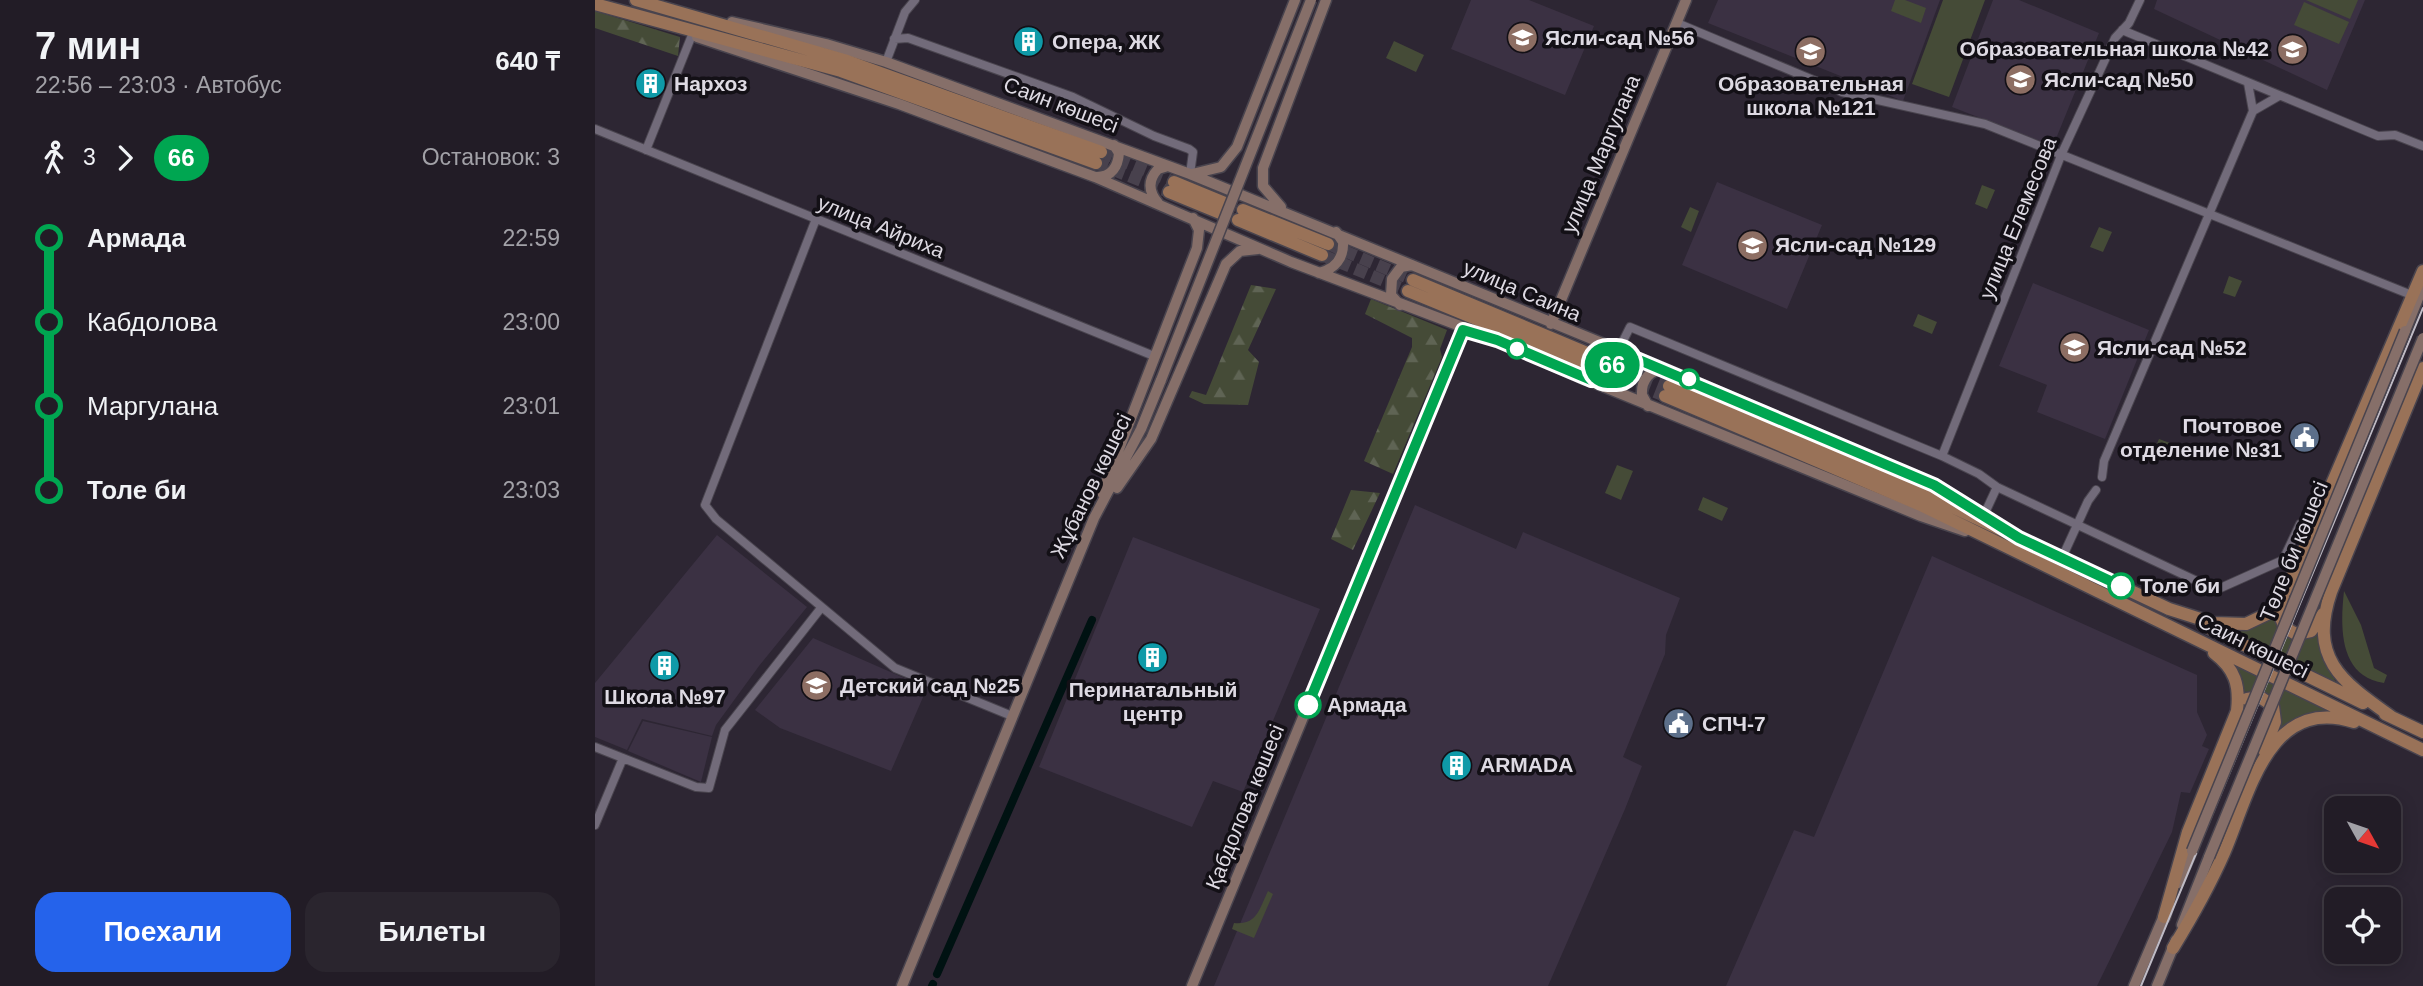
<!DOCTYPE html>
<html lang="ru">
<head>
<meta charset="utf-8">
<style>
  body { margin:0; font-family:Helvetica,sans-serif; background:#2a252e; color:#f1f3f6; height:100vh; display:flex; flex-direction:column; font-size:26px; white-space:nowrap }
  * { box-sizing:border-box; margin:0 }
  p { font-size:23px; color:#a2a1a7 }
  .icon { flex:none; width:38px; height:38px; fill:none; stroke:currentColor; stroke-width:2; stroke-linecap:round; stroke-linejoin:round }
  .map { position:relative; flex:1; overflow:hidden }
  .sheet { display:flex; flex-direction:column; background:#221c26; width:595px }
  .sheet>* { flex:none }
  .badge { padding:0 14px; border-radius:23px; font-size:24px; line-height:46px }
  .needle { width:46px; rotate:130deg }
  .tools { position:absolute; left:1729px; top:796px; display:grid; gap:14px }
  .tools a { display:grid; place-items:center; width:77px; height:77px; border-radius:14px; background:#221c26; box-shadow:0 4px 18px #0003,0 0 0 2px #3f3a43; font-size:35px }
  .map>.badge { position:absolute; translate:-50% -50%; box-shadow:0 0 0 4px #fff }
  .legs { display:flex; align-items:center; gap:10px; height:77px; padding:0 35px; font-size:23px }
  .legs p { margin-inline-start:auto }
  .overview { display:flex; align-items:center; justify-content:space-between; height:119px; padding:0 35px }
  h1 { font-size:38px; font-weight:700; line-height:52px }
  .button { display:flex; gap:14px; margin-top:auto; padding:14px 35px }
  .button a { flex:1; height:80px; border-radius:21px; background:#2563eb; color:#fff; font-size:28px; font-weight:700; line-height:80px; text-align:center }
  .button a+a { background:#2a252e; color:#f1f3f6 }
  ul { padding:0 35px; list-style:none }
  li { display:flex; align-items:center; gap:24px; height:84px; font-size:26px }
  li i { display:grid; place-items:center; width:10px; height:100%; margin:0 9px; background:currentColor }
  li i::after { content:''; width:18px; height:18px; margin:-9px; border:5px solid; border-radius:50%; background:#221c26 }
  li p { margin-inline-start:auto }
  li:first-child i { background:linear-gradient(#0000 50%,currentColor 0) }
  li:last-child i { background:linear-gradient(currentColor 50%,#0000 0) }
  main { display:flex; flex:1; min-height:0 }
  .map>svg:first-child { display:block }
</style>
</head>
<body>
<main>
<section class="sheet">
<div class="overview"><div><h1>7 мин</h1><p>22:56 – 23:03 · Автобус</p></div><b>640 ₸</b></div>
<div class="legs"><svg class="icon" aria-label="walk" viewBox="0 0 24 24"><circle cx="13" cy="4" r="2"/><path d="M13 8l-2 6 4 7M11 14l-3 7M7 12l3-4h3l4 4"/></svg>3<svg class="icon" aria-label="forward" viewBox="0 0 24 24"><path d="M9 5l7 7-7 7"/></svg><b class="badge" style="background:#00a651;color:#fff">66</b><p>Остановок: 3</p></div>
<ul>
<li><i style="color:#00a651"></i><b>Армада</b><p>22:59</p></li>
<li><i style="color:#00a651"></i><span>Кабдолова</span><p>23:00</p></li>
<li><i style="color:#00a651"></i><span>Маргулана</span><p>23:01</p></li>
<li><i style="color:#00a651"></i><b>Толе би</b><p>23:03</p></li>
</ul>
<div class="button"><a>Поехали</a><a>Билеты</a></div>
</section>
<div class="map">
<svg width="1828" height="986" viewBox="0 0 1828 986">
  <defs>
    <pattern id="forest-firs" width="22" height="20" patternUnits="userSpaceOnUse" patternTransform="scale(1.75)"><rect width="22" height="20" fill="#454b37"/><path d="M5 1l3.5 6h-7zM16 11l3.5 6h-7z" fill="#5f6454"/></pattern>
  </defs>
  <rect width="100%" height="100%" fill="#2d2633"/>
  <path fill="#3b3143" d="M876,0h58l65,26 -29,69 -114,-46z
    M1123,0h222l-37,101 -195,-78z
    M1398,0h26l80,33 -46,113 -101,-39z
    M1562,0h208l-38,90 -173,-81z
    M1122,182l105,43 -35,84 -105,-44z
    M1438,283l116,47 -44,109 -68,-27 10,-27 -48,-19z
    M820,505l101,44 7,-17 157,66 -14,37 -1,19 -42,103 19,9 -17,43 -77,177h-334z
    M122,535l90,72 -48,59 -43,59 -4,11 -70,-17 -15,31 -32,-13v-54z
    M538,537l187,72 -77,183 -30,-11 -21,46 -153,-60z
    M1337,556l265,119v37l10,23 -5,11 7,3 -19,44 -9,-1 -9,40 -75,154h-371l68,-156 20,7z
    M218,638l114,50 -36,83 -111,-43 -25,-18z
    M48,721l69,16 -11,45 -73,-31z"/>
  <path fill="#454b37" d="M1300,0h10l21,8 -5,15 -30,-12z
    M1348,0h42l-36,97 -37,-13z
    M1711,0h52l-8,19z
    M1709,2l45,20 -10,22 -45,-19z
    M799,41l30,14 -8,17 -30,-14z
    M1387,185l13,5 -8,19 -12,-5z
    M1095,207l9,4 -8,21 -10,-5z
    M1504,227l13,5 -9,20 -13,-5z
    M1634,276l13,5 -7,16 -12,-4z
    M1323,314l19,8 -5,12 -19,-8z
    M1564,439l19,7 -5,12 -19,-8z
    M1022,465l16,6 -12,29 -16,-7z
    M1108,497l25,11 -6,13 -24,-11z
    M1749,591l17,34 13,43 13,7 -3,8c-45,-7 -44,-55 -40,-92z
    M1682,611l4,17h38l-1,10 18,45 -111,-54z
    M1639,662l105,51c-26,0 -43,3 -64,19l5,-17 -24,-24 -12,1 -2,-14z
    M673,891l5,3 -19,44 -22,-9 2,-6c23,2 25,-13 34,-32z"/>
  <path fill="url(#forest-firs)" d="M0,11l85,26 -2,19 -83,-28z
    M656,285l25,4 -28,61 11,12 -11,43 -44,-1 -15,-7 3,-6 14,4z
    M776,299l76,31 -7,19 2,8 -49,117 -29,-13 48,-114v-9l-47,-24z
    M756,490l29,3 -27,57 -22,-11z"/>
  <g fill="none" stroke-linecap="round" stroke-linejoin="round">
    <path stroke="#001212" stroke-width="8" d="M342,974l155,-354
      M337,986l1,-2"/>
    <path stroke="#48414d" stroke-width="12" stroke-dasharray="12 6" stroke-linecap="butt" d="M506,152l73,30
      M501,163l73,29
      M733,244l85,36
      M727,255l86,36
      M997,355l77,31
      M993,365l77,31"/>
    <defs>
      <path id="street" d="M1082,23l165,69 143,32 429,172
        M1527,30l256,106 17,-1 28,11
        M299,39l14,-1 165,59 81,39 35,13 4,3 -3,22
        M291,62l19,-50 10,-12
        M1658,111l26,-15
        M0,129l559,227
        M51,150l46,-115
        M221,219l-111,286 11,14 179,149 117,48
        M1023,351l12,-24 312,129 37,18 18,13 219,103 67,-30 17,-36 12,5
        M1347,456l120,-303 53,-115 14,-15 11,-23
        M1507,477l2,-16 149,-350 -5,-28
        M1389,515l13,-28
        M1467,558l26,-57 8,-11
        M0,747l101,40 13,1 16,-58 96,-122
        M0,825l28,-67"/>
      <path id="secondary" d="M137,22l94,22 60,18 304,112 475,195 269,116 59,36
        M102,37l202,67 196,73 196,85 206,78 87,39c21,4 27,-11 34,-28
        M597,174l29,-7 16,-20 58,-147
        M502,177c15,0 21,-11 22,-24l-5,-8
        M563,203c-10,-12 -10,-23 0,-34l10,-3
        M686,207l-18,-21v-18l63,-168
        M724,273c16,-4 25,-15 24,-31l-7,-10
        M805,305l-9,-10 1,-16 9,-12 11,-2
        M956,324l135,-324
        M1810,331l16,-40
        M995,381l331,135 44,15
        M1053,406l-6,-11c-1,-15 8,-26 23,-26
        M522,488l34,-49 75,-175 14,-13 18,-2
        M507,493l95,-245 2,-18 -6,-12
        M1583,883l14,-32
        M1587,925l27,-68
        M307,986l192,-468 47,-89 20,-49
        M597,986l271,-656
        M1539,986l32,-75
        M1562,986l19,-46"/>
      <path id="primary" d="M41,0l208,60 257,92
        M0,4l246,67 255,92
        M579,182l51,21
        M574,192l51,21
        M648,210l85,34
        M643,220l84,35
        M818,280l179,75
        M813,291l180,74
        M1074,386l260,110 240,113 44,14 33,1 21,-10 20,-25 136,-318
        M1070,396l258,110 500,244
        M1689,600c-5,16 -5,26 12,34l15,-3 12,-17
        M1608,625l160,78
        M1652,699l13,-2 13,9 2,16 -11,28
        M1790,714l38,18
        M1798,718c-50,-36 -85,-58 -62,-126l92,-224
        M1569,917l24,-85 49,-121c3,-26 -2,-42 -23,-58
        M1578,948c19,-31 36,-61 51,-95 25,-58 44,-158 130,-131"/>
    </defs>
    <use href="#street" stroke="#49444e" stroke-width="10"/>
    <use href="#secondary" stroke="#49444e" stroke-width="13"/>
    <use href="#primary" stroke="#49444e" stroke-width="15"/>
    <use href="#street" stroke="#726b7a" stroke-width="8"/>
    <use href="#secondary" stroke="#866f69" stroke-width="10"/>
    <use href="#primary" stroke="#997258" stroke-width="12"/>
    <path stroke="#bfbbc5" stroke-width="2" d="M1546,986l282,-678"/>
    <defs>
      <path id="secondary-bridge" d="M566,380l150,-380
        M1597,851l213,-520
        M1614,857l214,-519"/>
    </defs>
    <use href="#secondary-bridge" stroke="#49444e" stroke-width="13" stroke-linecap="butt"/>
    <use href="#secondary-bridge" stroke="#866f69" stroke-width="10"/>
  </g>
  <g fill="none" stroke-linecap="round" stroke-linejoin="round">
    <defs>
      <path id="line-1" d="M713,705l155,-375 34,10 94,40c16,1 21,-16 27,-29l316,134 85,53 102,48"/>
    </defs>
    <use href="#line-1" stroke="#fff" stroke-width="16"/>
    <use href="#line-1" stroke="#00a651" stroke-width="10"/>
  </g>
  <defs>
    <symbol id="school-disc" viewBox="-11 -11 22 22"><circle r="9.5" fill="#8d6e63" stroke="#131016"/><path d="M0-5L7-2L0 1L-7-2ZM-4 1L0 2.5L4 1V4Q0 6-4 4Z" fill="#fff"/></symbol>
    <symbol id="building-disc" viewBox="-11 -11 22 22"><circle r="9.5" fill="#0f9aa8" stroke="#131016"/><path d="M-4-6H4V6H1V3H-1V6H-4ZM-2.5-4.3h1.7v1.8h-1.7ZM.8-4.3h1.7v1.8H.8ZM-2.5-1h1.7V.8h-1.7ZM.8-1h1.7V.8H.8Z" fill="#fff"/></symbol>
    <symbol id="civic-disc" viewBox="-11 -11 22 22"><circle r="9.5" fill="#5c6f8a" stroke="#131016"/><path d="M-.6-6.5H3V-4.5H.6V-3L4-1V1h2V6H-6V1h2V-1L-.6-3ZM-1.2 2.5V6h2.4V2.5Z" fill="#fff"/></symbol>
  </defs>
  <g fill-rule="evenodd">
    <use href="#school-disc" x="910" y="20" width="35" height="35"/>
    <use href="#building-disc" x="416" y="24" width="35" height="35"/>
    <use href="#school-disc" x="1680" y="32" width="35" height="35"/>
    <use href="#school-disc" x="1198" y="34" width="35" height="35"/>
    <use href="#school-disc" x="1408" y="62" width="35" height="35"/>
    <use href="#building-disc" x="38" y="66" width="35" height="35"/>
    <use href="#school-disc" x="1140" y="228" width="35" height="35"/>
    <use href="#school-disc" x="1462" y="330" width="35" height="35"/>
    <use href="#civic-disc" x="1692" y="420" width="35" height="35"/>
    <use href="#building-disc" x="540" y="640" width="35" height="35"/>
    <use href="#building-disc" x="52" y="648" width="35" height="35"/>
    <use href="#school-disc" x="204" y="668" width="35" height="35"/>
    <use href="#civic-disc" x="1066" y="706" width="35" height="35"/>
    <use href="#building-disc" x="844" y="748" width="35" height="35"/>
  </g>
  <g fill="#fff" stroke="#00a651" stroke-width="3.5">
    <circle cx="922" cy="349" r="9"/>
    <circle cx="1094" cy="379" r="9"/>
    <circle cx="1526" cy="586" r="12"/>
    <circle cx="713" cy="705" r="12"/>
  </g>
  <g text-anchor="middle" stroke-width="7" stroke-linejoin="round" paint-order="stroke">
    <g font-size="21" font-weight="bold" fill="#dedae3" stroke="#131016" text-anchor="start">
      <text x="950" y="45">Ясли-сад №56</text>
      <text x="457" y="49">Опера, ЖК</text>
      <text x="1674" y="56" text-anchor="end">Образовательная школа №42</text>
      <text x="1449" y="87">Ясли-сад №50</text>
      <text x="79" y="91">Нархоз</text>
      <text x="1216" y="91" text-anchor="middle">Образовательная<tspan x="1216" dy="24">школа №121</tspan></text>
      <text x="1180" y="252">Ясли-сад №129</text>
      <text x="1502" y="355">Ясли-сад №52</text>
      <text x="1687" y="433" text-anchor="end">Почтовое<tspan x="1687" dy="24">отделение №31</tspan></text>
      <text x="245" y="693">Детский сад №25</text>
      <text x="558" y="697" text-anchor="middle">Перинатальный<tspan x="558" dy="24">центр</tspan></text>
      <text x="70" y="704" text-anchor="middle">Школа №97</text>
      <text x="1107" y="731">СПЧ-7</text>
      <text x="885" y="772">ARMADA</text>
    </g>
    <g font-size="21" fill="#dedae3" stroke="#131016">
      <text transform="translate(466 105) rotate(21)" y="7">Саин көшесі</text>
      <text transform="translate(1006 154) rotate(-67)" y="7">улица Маргулана</text>
      <text transform="translate(1423 218) rotate(-68)" y="7">улица Елемесова</text>
      <text transform="translate(286 227) rotate(22)" y="7">улица Айриха</text>
      <text transform="translate(927 291) rotate(23)" y="7">улица Саина</text>
      <text transform="translate(496 486) rotate(-64)" y="7">Жұбанов көшесі</text>
      <text transform="translate(1699 551) rotate(-68)" y="7">Төле би көшесі</text>
      <text transform="translate(1658 646) rotate(26)" y="7">Саин көшесі</text>
      <text transform="translate(650 807) rotate(-68)" y="7">Қабдолова көшесі</text>
    </g>
    <g font-size="21" font-weight="bold" fill="#dedae3" stroke="#131016" text-anchor="start">
      <text x="1545" y="593">Толе би</text>
      <text x="732" y="712">Армада</text>
    </g>
  </g>
</svg>
<div class="tools">
<a><svg class="needle" viewBox="-14 -14 28 28"><path d="M0-13l5 13h-10z" fill="#e53935"/><path d="M0 13l5-13h-10z" fill="#a2a1a7"/></svg></a>
<a><svg class="icon" aria-label="locate" viewBox="0 0 24 24"><circle cx="12" cy="12" r="6"/><path d="M12 2v4M12 18v4M2 12h4M18 12h4"/></svg></a>
</div>
<b class="badge" style="left:1017px;top:365px;background:#00a651;color:#fff">66</b>
</div>
</main>
</body>
</html>
